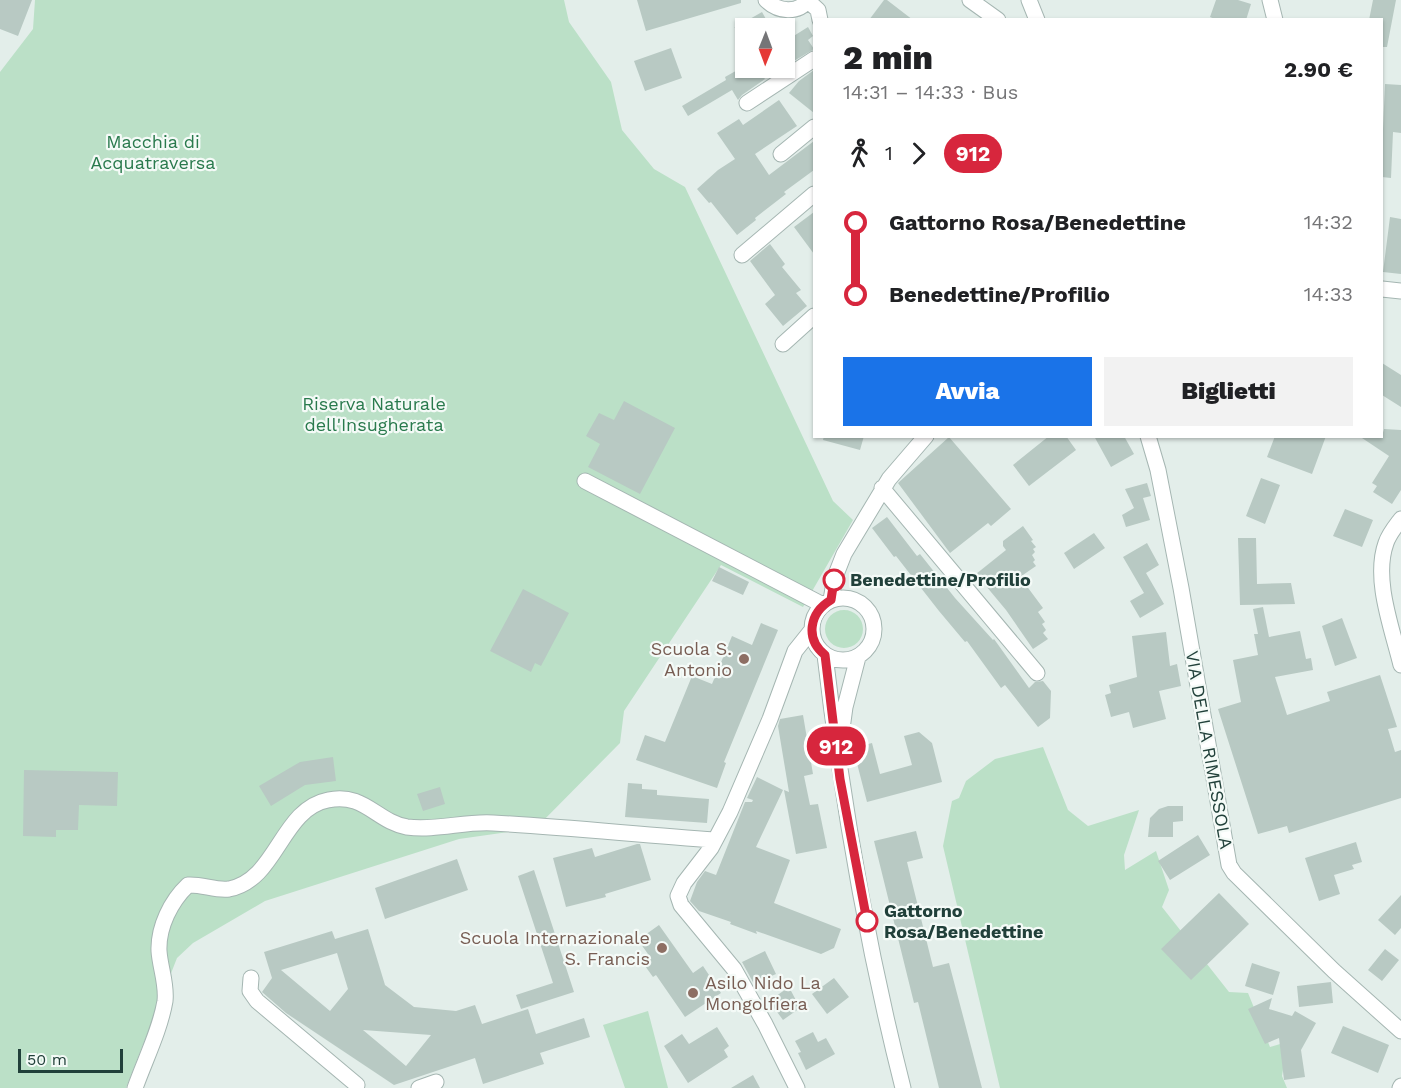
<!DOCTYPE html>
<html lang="it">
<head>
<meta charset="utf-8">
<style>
  body { margin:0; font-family:"Work Sans",sans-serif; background:#f2f2f2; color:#202124; height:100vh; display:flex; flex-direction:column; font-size:22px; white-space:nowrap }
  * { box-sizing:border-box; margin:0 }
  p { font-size:20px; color:#757577 }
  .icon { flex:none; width:33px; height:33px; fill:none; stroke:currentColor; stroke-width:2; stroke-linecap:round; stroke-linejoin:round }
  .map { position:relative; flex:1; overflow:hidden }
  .drawer { position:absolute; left:813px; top:18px; width:570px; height:420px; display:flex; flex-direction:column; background:#fff; border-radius:0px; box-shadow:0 2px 4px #0004 }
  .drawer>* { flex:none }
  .badge { padding:0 12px; border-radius:20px; font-size:21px; line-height:39px }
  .needle { width:39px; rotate:181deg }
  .fabs { position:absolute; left:735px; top:18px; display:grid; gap:12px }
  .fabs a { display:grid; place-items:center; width:60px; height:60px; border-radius:0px; background:#fff; box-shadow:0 2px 4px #0004; font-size:30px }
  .scale { position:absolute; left:18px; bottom:15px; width:105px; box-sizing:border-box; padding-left:6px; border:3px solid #21403a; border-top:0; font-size:16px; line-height:21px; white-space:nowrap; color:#21403a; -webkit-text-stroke:4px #f4faf7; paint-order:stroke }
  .map>.badge { position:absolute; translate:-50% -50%; box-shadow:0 0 0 3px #fff }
  .legs { display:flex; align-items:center; gap:9px; height:66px; padding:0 30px; font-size:20px }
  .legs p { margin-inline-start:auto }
  .headline { display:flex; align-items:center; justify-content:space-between; height:102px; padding:0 30px }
  h1 { font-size:33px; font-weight:800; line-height:45px }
  .cta { display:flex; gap:12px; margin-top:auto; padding:12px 30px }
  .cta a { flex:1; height:69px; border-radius:0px; background:#1a73e8; color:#fff; font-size:24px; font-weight:800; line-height:69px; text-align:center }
  .cta a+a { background:#f2f2f2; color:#202124 }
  ul { padding:0 30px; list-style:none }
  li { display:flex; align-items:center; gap:21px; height:72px; font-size:22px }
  li i { display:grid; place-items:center; width:9px; height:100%; margin:0 8px; background:currentColor }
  li i::after { content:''; width:15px; height:15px; margin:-8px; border:4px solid; border-radius:50%; background:#fff }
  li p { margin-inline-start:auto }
  li:first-child i { background:linear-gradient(#0000 50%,currentColor 0) }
  li:last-child i { background:linear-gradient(currentColor 50%,#0000 0) }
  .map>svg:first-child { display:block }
</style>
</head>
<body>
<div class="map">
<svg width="1401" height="1088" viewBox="0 0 1401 1088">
  <rect width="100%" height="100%" fill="#e3eeea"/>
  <path fill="#bbe0c7" d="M35,0h529l5,22 42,60 11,48 32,39 31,18 148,314 20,19 -50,87 -82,-42 -97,146 -4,32 -84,85 -77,11 -194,62 -72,42 -16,15 -51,130h-126v-1016l33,-43z
    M825 629a19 19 0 1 1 38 0a19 19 0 1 1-38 0Z
    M1043,747l25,63 20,16 51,-16 -15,45 1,15 31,-19 13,39 -7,17 67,85 19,1 22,54 17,-5 -5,34 5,12h-287l-57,-242 9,-45 7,-3 7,-17 29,-22z
    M648,1011l20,77h-43l-22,-63z"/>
  <path fill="#b8c9c3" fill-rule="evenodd" d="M0,0h32l-14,36 -18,-7z
    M637,0h104v3l-95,28z
    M884,0h3l26,20h-44z
    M1216,0h22l13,4 -5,16h-29l-7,-3z
    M1373,0h23l-9,47h-5v-27h-13z
    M762,12l9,16h-37z
    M808,27l5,9 -5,4 6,9 -30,18v-25z
    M671,48l11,30 -37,13 -11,-30z
    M741,68h16l8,11 -23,16 -4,5 -6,-10 -44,26 -6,-10 44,-26 -1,-3z
    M814,70v43l-25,-20 10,-12z
    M1385,84l16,1v48l-8,-1 -2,46 -9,-1v-48h1z
    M779,100l18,26 -42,28 14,21 45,-34v29l-30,22 2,2 -31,24 1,2 -19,15 -26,-33 -2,1 -12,-14 21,-19 17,-11 -18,-26 22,-14 4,6z
    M814,212v42l-20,-27z
    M1390,217l11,2v55l-18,-2z
    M770,244l15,20 -3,3 19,23 -5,3 11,13 -24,20 -18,-22 10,-9 -25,-34z
    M1382,363l19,12v32l-19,-12z
    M624,401l51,27 -35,66 -52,-27 12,-23 -14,-8 13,-23 15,7z
    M1384,429l17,1v60l-9,14 -19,-12 4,-6 -5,-3 17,-27 -30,-20h23z
    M824,436h40l-4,14 -37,-10z
    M1049,436h17l10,14 -47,36 -16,-21z
    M1094,436h30l10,18 -23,13z
    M1275,436h51l-14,38 -45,-17z
    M949,437l62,72 -20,17 -3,-3 -38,30 -52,-70z
    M1261,478l19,7 -15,39 -19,-8z
    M1147,483l4,13 -8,2 7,22 -24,7 -4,-12 12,-7 -9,-19z
    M1345,509l28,11 -11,27 -29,-11z
    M887,517l30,39 3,-2 35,44 38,42 1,-1 35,49 6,-6 8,-1 8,10 -1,27 -12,9 -33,-42 -4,3 -34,-47 -2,1 -26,-31 -43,-55 -2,1 -22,-29z
    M1023,526l10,14 -2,1 5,6 -3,2 2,3 -3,3 3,5 -2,2 3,4 -16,11 23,31 -5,4 7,10 -3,2 4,6 -3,3 5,6 -15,10 -27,-39 -30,-36 30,-24 -3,-4v-5z
    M1094,533l11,15 -31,21 -10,-16z
    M1238,538h18l1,46 34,-1 4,21 -55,1z
    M1147,543l12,22 -13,8 18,31 -24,14 -10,-17 14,-8 -21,-36z
    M719,567l30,15 -6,13 -31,-14z
    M523,589l46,24 -28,53 -6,-3 -4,9 -41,-21z
    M1263,607l6,30 31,-6 6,28 5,-1 2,12 -38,7 12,38 43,-14 -3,-9 53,-17 17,52 -9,2 7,23 6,-2v48l-112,35 -2,-7 -29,8 -40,-125 23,-7 -8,-42 25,-5 -4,-21h4l-5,-25z
    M1342,618l15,40 -22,8 -13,-40z
    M761,623l17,7 -54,132 2,1 -9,25 -81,-28 9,-25 20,7 27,-66 20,8 20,-48 20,9z
    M1166,632l4,34 7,-2 4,22 -22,5 7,28 -33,9 -4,-16 -18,5 -6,-22 6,-2 -2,-8 28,-8 -5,-41z
    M803,715l10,59 -9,2 6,29 8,-1 9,44 -31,6 -12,-64 5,2 -11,-66 2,-7z
    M919,732l13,11 10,39 -75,20 -14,-54 19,-5 8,31 32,-9 -8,-29z
    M333,757l3,24 -31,4 -34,21 -12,-20 41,-24z
    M24,770l94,2 -1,34 -38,-1 -1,25h-22v7l-33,-1z
    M757,777l26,13 -27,57 34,13 -16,43 67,26 -7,19 -13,6 -65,-23 1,3 -27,-10 1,-2 -32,-11 -9,-10 7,-19 8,-11 11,4 29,-73h7l1,-2 -6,-2z
    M628,783l14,1v5l15,1v5l52,4 -2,24 -82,-6z
    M440,787l5,17 -22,7 -6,-17z
    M1168,806h15v15l-10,1v15h-25l2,-19 9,-9z
    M916,831l7,27 -16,4 26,105 16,-4 33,125h-43l-21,-86 -4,1 -40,-162z
    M1198,835l12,20 -40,25 -12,-19z
    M1356,842l6,20 -10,3 2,4 -20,6 6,19 -21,7 -14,-43z
    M637,844h3l11,36 -46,14 1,3 -40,10 -13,-49 39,-10 3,9z
    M457,859l11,31 -83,29 -10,-31z
    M534,870l40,122 -53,17 -5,-14 37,-12 -35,-107z
    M1219,893l30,31 -58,56 -30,-31z
    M1401,895v33l-6,7 -17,-15z
    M659,925l34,48 10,-7 18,27 -36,24 -29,-42 -3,2 -13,-18 8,-5 -10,-14z
    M368,929l17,56 29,22 42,4 19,-6 7,19 46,-15 8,25 48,-16 6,19 -50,16 4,11 -61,20 -8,-26 -81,27 -108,-72 -24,-21 10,-14 -8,-26 68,-21 3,8zM337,953l11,36 -18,22 -49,-41zM363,1030l68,5 -25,31z
    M1385,949l14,11 -17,21 -14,-11z
    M765,951l11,23 -22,10 -12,-22z
    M1252,963l28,9 -7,23 -28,-9z
    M834,978l15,19 -22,17 -15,-20z
    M1331,982l2,21 -34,4 -2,-21z
    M789,987l11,21 -17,12 -14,-19z
    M1272,998l-3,11 23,7 3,-5 21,12 -15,27 4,27 -21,3 -5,-42 -14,6 -17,-35z
    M1343,1026l46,19 -11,28 -47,-20z
    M717,1027l12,19 -5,4 4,7 -40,26 -24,-37 18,-12 7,10z
    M813,1032l5,10 8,-4 9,16 -29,16 -8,-17 3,-1 -6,-11z
    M753,1075l7,13h-29z"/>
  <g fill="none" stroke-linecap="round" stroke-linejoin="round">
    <defs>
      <path id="minor" d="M766,0c12,12 32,14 42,0
        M970,0l28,20
        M1029,0l8,20
        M1270,0l5,20
        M808,1l10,9 2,10
        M747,103l67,-44
        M781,154l33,-27
        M742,255l72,-61
        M1382,289l19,2
        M783,344l31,-28
        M1148,436l10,34 23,118 48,277 5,8 100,98 67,60
        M585,481l238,124
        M882,488l155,185
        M1401,519c-6,8 -12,15 -15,24 -13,36 6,85 15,122
        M812 629a31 31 0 1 1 62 0a31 31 0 1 1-62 0Z
        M831,600l4,-23 9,-23 45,-75 37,-43
        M825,655c17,146 42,291 78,433
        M841,736l4,-29 13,-50
        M251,978l-1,13 7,10 100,84
        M135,1088c10,-28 25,-58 30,-87 2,-17 -5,-34 -6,-50 -1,-24 12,-50 29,-66 14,-1 28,6 41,4 48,-9 52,-80 99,-89 36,-8 49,22 79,27 29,4 58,-6 86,-4 74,4 148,12 222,17
        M419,1088l17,-6
        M797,1088l-32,-64 -31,-55 -53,-64 -3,-9 6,-13 27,-35 19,-36 40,-93 25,-68 16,-20
        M1400,1088l1,-2"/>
    </defs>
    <use href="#minor" stroke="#a5b6b2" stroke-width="17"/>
    <use href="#minor" stroke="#fff" stroke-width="15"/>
  </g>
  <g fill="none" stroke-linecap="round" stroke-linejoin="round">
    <defs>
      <path id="line-1" d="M834,580l-3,20c-22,13 -26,39 -6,55l15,124 27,142"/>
    </defs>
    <use href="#line-1" stroke="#fff" stroke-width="14"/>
    <use href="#line-1" stroke="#d7263d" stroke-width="9"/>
  </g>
  <g fill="#fff" stroke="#d7263d" stroke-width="3">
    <circle cx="834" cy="580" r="10"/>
    <circle cx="867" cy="921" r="10"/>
  </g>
  <g fill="#8d6e63" stroke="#f4faf7" stroke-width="2">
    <circle cx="744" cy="659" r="6"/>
    <circle cx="662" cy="948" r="6"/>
    <circle cx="693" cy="993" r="6"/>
  </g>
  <g text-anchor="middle" stroke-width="4.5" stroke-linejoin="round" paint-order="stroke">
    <g font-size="18" fill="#297a4d" stroke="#f4faf7">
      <text x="153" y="148">Macchia di<tspan x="153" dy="21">Acquatraversa</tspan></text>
      <text x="374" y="410">Riserva Naturale<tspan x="374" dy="21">dell'Insugherata</tspan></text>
    </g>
    <g font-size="18" font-weight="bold" fill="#21403a" stroke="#f4faf7" text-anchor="start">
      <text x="850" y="586">Benedettine/Profilio</text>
      <text x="884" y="917">Gattorno<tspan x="884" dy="21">Rosa/Benedettine</tspan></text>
    </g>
    <g font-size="18" fill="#785e54" stroke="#f4faf7" text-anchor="end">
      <text x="732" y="655">Scuola S.<tspan x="732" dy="21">Antonio</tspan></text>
      <text x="650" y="944">Scuola Internazionale<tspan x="650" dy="21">S. Francis</tspan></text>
      <text x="705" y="989" text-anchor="start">Asilo Nido La<tspan x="705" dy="21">Mongolfiera</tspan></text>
    </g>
    <g font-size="18" fill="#21403a" stroke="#f4faf7">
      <text transform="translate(1209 750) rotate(80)" y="6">VIA DELLA RIMESSOLA</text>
    </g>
  </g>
</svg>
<div class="fabs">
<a><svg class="needle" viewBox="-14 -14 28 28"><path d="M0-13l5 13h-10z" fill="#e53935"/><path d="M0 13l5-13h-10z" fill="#757577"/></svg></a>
</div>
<div class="scale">50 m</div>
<b class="badge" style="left:836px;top:746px;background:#d7263d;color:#fff">912</b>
<section class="drawer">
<div class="headline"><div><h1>2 min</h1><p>14:31 – 14:33 · Bus</p></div><b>2.90 €</b></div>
<div class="legs"><svg class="icon" aria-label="walk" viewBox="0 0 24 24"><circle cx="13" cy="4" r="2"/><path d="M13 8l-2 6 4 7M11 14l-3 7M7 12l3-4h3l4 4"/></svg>1<svg class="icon" aria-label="forward" viewBox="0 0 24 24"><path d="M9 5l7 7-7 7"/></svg><b class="badge" style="background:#d7263d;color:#fff">912</b></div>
<ul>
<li><i style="color:#d7263d"></i><b>Gattorno Rosa/Benedettine</b><p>14:32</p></li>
<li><i style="color:#d7263d"></i><b>Benedettine/Profilio</b><p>14:33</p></li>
</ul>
<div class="cta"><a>Avvia</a><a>Biglietti</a></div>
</section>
</div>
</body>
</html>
